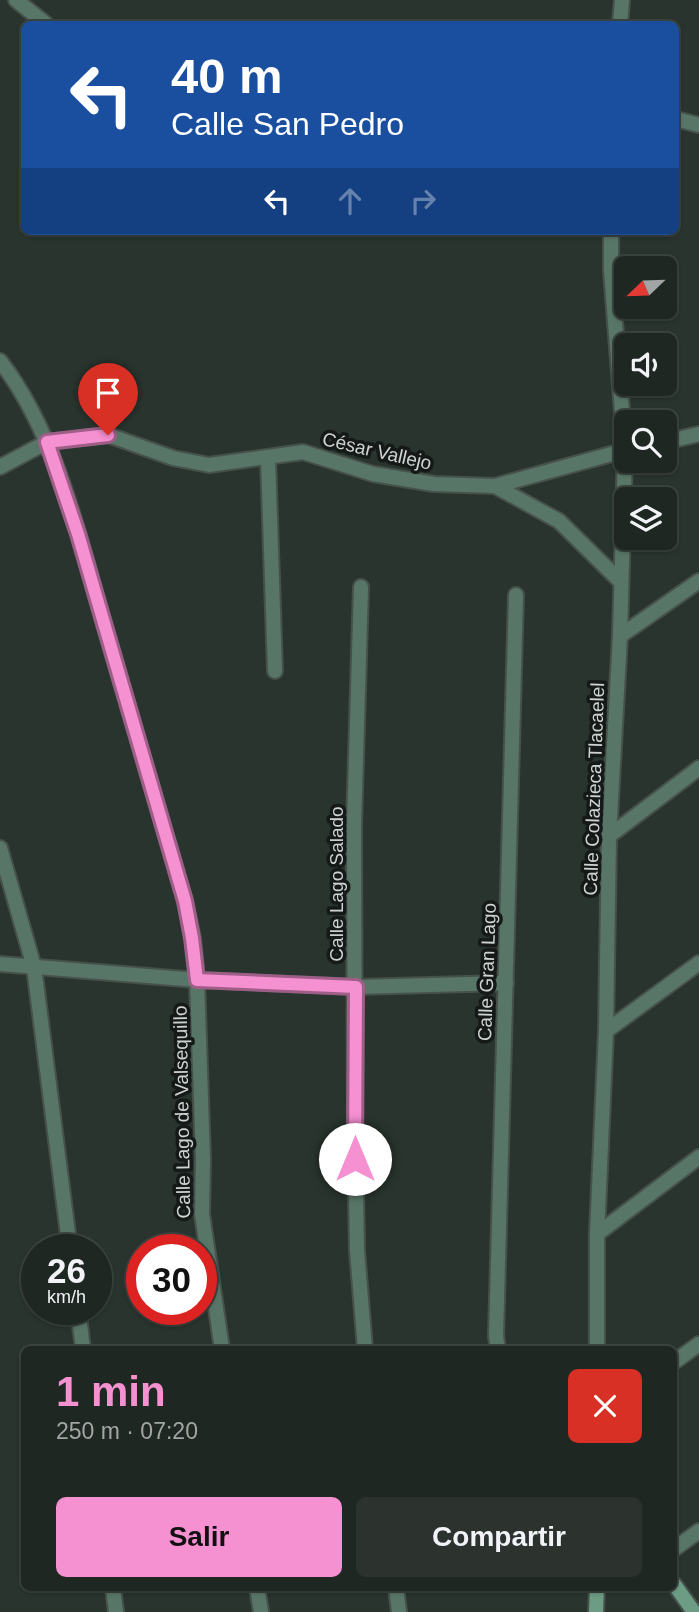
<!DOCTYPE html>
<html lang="es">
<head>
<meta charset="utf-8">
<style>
  :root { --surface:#1f2722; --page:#2c332f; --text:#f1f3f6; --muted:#a1a5a5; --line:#3c4440; --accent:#f590d1 }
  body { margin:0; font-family:Arial,sans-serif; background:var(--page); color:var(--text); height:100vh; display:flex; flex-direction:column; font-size:26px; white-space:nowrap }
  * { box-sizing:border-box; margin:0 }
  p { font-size:23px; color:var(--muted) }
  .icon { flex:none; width:38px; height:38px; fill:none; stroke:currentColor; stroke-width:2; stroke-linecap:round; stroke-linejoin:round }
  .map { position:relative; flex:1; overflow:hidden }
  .side { position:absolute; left:21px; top:1346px; width:656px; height:245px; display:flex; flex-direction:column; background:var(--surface); border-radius:10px; box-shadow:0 2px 5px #0004,0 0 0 2px var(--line) }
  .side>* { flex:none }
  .top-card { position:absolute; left:21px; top:21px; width:658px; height:214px; border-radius:10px; box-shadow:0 2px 5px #0004,0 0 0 2px var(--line); background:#1a4fa0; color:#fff; overflow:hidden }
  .needle { width:46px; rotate:247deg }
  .buttons { position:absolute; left:614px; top:256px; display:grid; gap:14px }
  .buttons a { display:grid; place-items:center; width:63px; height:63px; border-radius:10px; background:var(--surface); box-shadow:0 2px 5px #0004,0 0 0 2px var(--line); font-size:35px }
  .speed { position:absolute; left:21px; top:1234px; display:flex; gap:14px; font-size:35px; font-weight:700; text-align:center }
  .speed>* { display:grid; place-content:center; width:91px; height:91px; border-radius:50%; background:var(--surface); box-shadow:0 2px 5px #0004,0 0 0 2px var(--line); line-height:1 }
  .speed small { font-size:18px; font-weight:400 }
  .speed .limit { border:10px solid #d22; background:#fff; color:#111 }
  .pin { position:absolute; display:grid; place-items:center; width:60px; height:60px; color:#fff; margin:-72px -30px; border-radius:50% 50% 50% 0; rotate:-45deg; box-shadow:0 0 7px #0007 }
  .pin .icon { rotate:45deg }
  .me { position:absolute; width:77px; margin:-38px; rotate:0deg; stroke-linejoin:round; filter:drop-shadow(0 0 5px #0008) }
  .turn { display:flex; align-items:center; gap:24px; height:147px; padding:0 35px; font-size:32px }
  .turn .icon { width:91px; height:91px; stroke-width:2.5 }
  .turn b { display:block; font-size:49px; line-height:60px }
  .lanes { display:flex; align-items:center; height:66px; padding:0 35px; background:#0003; justify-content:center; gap:35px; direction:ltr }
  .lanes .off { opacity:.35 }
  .round { display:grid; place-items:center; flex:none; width:74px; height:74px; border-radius:10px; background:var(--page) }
  .head { display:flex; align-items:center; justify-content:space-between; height:119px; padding:0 35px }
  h1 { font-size:42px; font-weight:800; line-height:52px; color:var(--accent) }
  .action { display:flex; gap:14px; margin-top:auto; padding:14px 35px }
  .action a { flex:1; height:80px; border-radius:10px; background:var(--accent); color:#111; font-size:28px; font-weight:800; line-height:80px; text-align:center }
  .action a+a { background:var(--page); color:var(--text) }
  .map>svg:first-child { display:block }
</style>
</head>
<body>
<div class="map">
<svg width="699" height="1612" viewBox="0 0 699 1612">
  <rect width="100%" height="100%" fill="#29342e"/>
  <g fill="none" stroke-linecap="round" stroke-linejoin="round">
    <defs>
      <g id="street">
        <path d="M16,0l30,24"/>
        <path d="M620,24l2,-24"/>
        <path d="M676,119l23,6"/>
        <path d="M0,361c55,70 79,175 103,260 27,93 55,187 82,280l8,37 4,42 6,179 -1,55 20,135"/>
        <path d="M665,442l34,-8"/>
        <path d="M268,458l7,213"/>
        <path d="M0,467l47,-25 61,-7 65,23 36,7 94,-13 70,22 61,10 61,2 131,-36"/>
        <path d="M495,486l64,35 62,61"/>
        <path d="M361,587l-7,239 1,310 2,114 8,99"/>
        <path d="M620,636l79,-55"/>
        <path d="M609,836l90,-68"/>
        <path d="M0,848l34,119 36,283"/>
        <path d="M0,964l197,16 159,7 150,-4"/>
        <path d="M606,1031l93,-68"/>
        <path d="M597,1234l102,-77"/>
        <path d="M78,1309l5,40"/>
        <path d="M498,1349l-2,-13 20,-741"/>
        <path d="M597,1349v-115l9,-203 3,-195 11,-200 5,-185 -14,-181v-39"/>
        <path d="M674,1362l25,-18"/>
        <path d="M674,1549l25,-18"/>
        <path d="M113,1587l3,25"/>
        <path d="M257,1587l4,25"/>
        <path d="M396,1587l3,25"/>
      </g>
      <g id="secondary">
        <path d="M674,1584l20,28"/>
        <path d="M596,1612l1,-25"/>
      </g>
    </defs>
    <use href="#street" stroke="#47514b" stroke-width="18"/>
    <use href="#secondary" stroke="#47514b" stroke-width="18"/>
    <use href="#street" stroke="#587667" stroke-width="14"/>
    <use href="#secondary" stroke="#6c9d84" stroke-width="14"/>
  </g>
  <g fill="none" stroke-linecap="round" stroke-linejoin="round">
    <defs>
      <path id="route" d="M108,435l-61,7 31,92 107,367 7,37 5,42 159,7 -1,172"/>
    </defs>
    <use href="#route" stroke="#9f5e88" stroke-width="18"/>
    <use href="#route" stroke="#f590d1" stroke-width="12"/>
  </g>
  <g text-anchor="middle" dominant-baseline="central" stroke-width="7" stroke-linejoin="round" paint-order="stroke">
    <g font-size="19" fill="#ced5d1" stroke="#151a18">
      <text transform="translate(377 451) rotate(13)">César Vallejo</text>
      <text transform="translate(594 789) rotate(-88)">Calle Colazieca Tlacaelel</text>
      <text transform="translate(336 884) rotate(-90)">Calle Lago Salado</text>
      <text transform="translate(487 972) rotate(-88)">Calle Gran Lago</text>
      <text transform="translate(182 1112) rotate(-91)">Calle Lago de Valsequillo</text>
    </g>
  </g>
</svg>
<div class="buttons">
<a><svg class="needle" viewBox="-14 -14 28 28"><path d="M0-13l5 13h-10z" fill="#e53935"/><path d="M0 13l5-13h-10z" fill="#a1a5a5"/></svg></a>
<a><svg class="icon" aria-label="sound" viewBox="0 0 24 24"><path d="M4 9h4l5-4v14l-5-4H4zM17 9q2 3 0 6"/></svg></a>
<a><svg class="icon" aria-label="search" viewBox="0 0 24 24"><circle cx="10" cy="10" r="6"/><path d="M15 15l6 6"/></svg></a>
<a><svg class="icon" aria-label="layers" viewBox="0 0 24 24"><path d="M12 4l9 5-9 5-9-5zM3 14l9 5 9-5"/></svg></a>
</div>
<div class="speed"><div>26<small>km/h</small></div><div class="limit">30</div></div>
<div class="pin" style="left:108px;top:435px;background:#d93025"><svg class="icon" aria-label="arrive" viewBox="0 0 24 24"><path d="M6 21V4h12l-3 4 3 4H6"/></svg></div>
<svg class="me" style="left:355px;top:1159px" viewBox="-20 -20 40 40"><circle r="19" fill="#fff"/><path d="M0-13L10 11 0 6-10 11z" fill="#f590d1"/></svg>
<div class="top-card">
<div class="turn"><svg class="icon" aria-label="left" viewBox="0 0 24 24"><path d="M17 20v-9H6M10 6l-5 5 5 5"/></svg><div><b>40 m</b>Calle San Pedro</div></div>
<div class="lanes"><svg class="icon" aria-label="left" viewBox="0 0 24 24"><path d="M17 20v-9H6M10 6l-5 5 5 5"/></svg><svg class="icon off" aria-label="ahead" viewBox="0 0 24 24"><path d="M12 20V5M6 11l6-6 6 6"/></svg><svg class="icon off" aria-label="right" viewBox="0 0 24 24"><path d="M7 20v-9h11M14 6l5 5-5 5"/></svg></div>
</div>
<section class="side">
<div class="head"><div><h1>1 min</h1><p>250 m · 07:20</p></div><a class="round" style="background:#d93025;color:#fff"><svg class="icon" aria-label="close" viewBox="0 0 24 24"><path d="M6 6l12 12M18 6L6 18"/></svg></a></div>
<div class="action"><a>Salir</a><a>Compartir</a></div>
</section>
</div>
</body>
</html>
